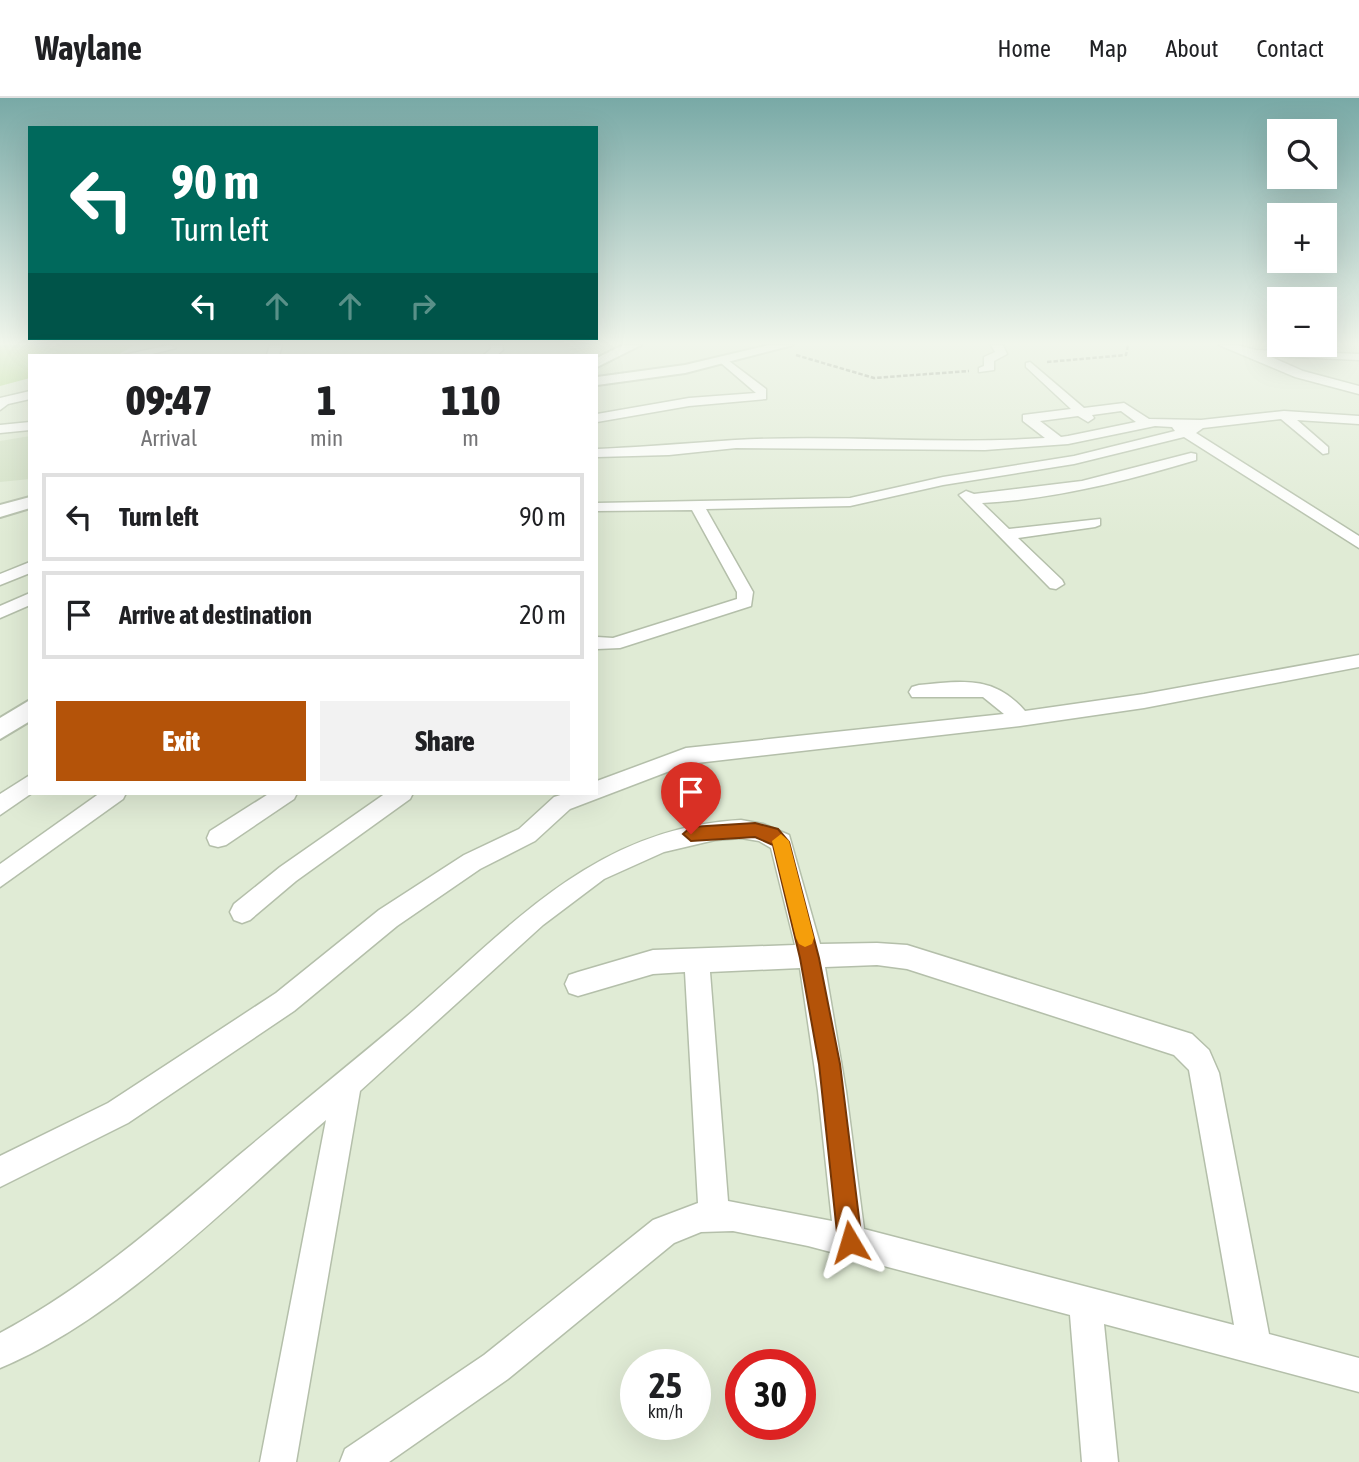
<!DOCTYPE html>
<html lang="en">
<head>
<meta charset="utf-8">
<style>
  :root { --surface:#fff; --page:#f2f2f2; --text:#202124; --muted:#757577; --line:#e0e0e0; --accent:#b45309 }
  body { margin:0; font-family:"Asap Condensed",sans-serif; background:var(--page); color:var(--text); height:100vh; display:flex; flex-direction:column; font-size:26px; white-space:nowrap }
  * { box-sizing:border-box; margin:0 }
  p { font-size:23px; color:var(--muted) }
  .icon { flex:none; width:38px; height:38px; fill:none; stroke:currentColor; stroke-width:2; stroke-linecap:round; stroke-linejoin:round }
  .map { position:relative; flex:1; overflow:hidden }
  .drawer { position:absolute; left:28px; top:256px; width:570px; height:441px; display:flex; flex-direction:column; background:var(--surface); border-radius:0px; box-shadow:0 7px 28px #0002 }
  .drawer>* { flex:none }
  .hud { position:absolute; left:28px; top:28px; width:570px; height:214px; border-radius:0px; box-shadow:0 7px 28px #0002; background:#00695c; color:#fff; overflow:hidden }
  .buttons { position:absolute; left:1267px; top:21px; display:grid; gap:14px }
  .buttons a { display:grid; place-items:center; width:70px; height:70px; border-radius:0px; background:var(--surface); box-shadow:0 7px 28px #0002; font-size:35px }
  .speed { position:absolute; left:620px; top:1251px; display:flex; gap:14px; font-size:35px; font-weight:700; text-align:center }
  .speed>* { display:grid; place-content:center; width:91px; height:91px; border-radius:50%; background:var(--surface); box-shadow:0 7px 28px #0002; line-height:1 }
  .speed small { font-size:18px; font-weight:400 }
  .speed .limit { border:10px solid #d22; background:#fff; color:#111 }
  .pin { position:absolute; display:grid; place-items:center; width:60px; height:60px; color:#fff; margin:-72px -30px; border-radius:50% 50% 50% 0; rotate:-45deg; box-shadow:0 0 7px #0007 }
  .pin .icon { rotate:45deg }
  .me { position:absolute; width:77px; margin:-38px; rotate:353deg; stroke-linejoin:round; filter:drop-shadow(0 0 5px #0008) }
  .turn { display:flex; align-items:center; gap:24px; height:147px; padding:0 28px; font-size:32px }
  .turn .icon { width:91px; height:91px; stroke-width:2.5 }
  .turn b { display:block; font-size:49px; line-height:60px }
  .lanes { display:flex; align-items:center; height:66px; padding:0 28px; background:#0003; justify-content:center; gap:35px; direction:ltr }
  .lanes .off { opacity:.35 }
  .eta { display:flex; justify-content:space-evenly; align-items:center; height:119px; text-align:center }
  .eta b { font-size:42px; font-weight:800; line-height:49px }
  .action { display:flex; gap:14px; margin-top:auto; padding:14px 28px }
  .action a { flex:1; height:80px; border-radius:0px; background:var(--accent); color:#fff; font-size:28px; font-weight:800; line-height:80px; text-align:center }
  .action a+a { background:var(--page); color:var(--text) }
  ul { padding:0; list-style:none }
  li { display:flex; align-items:center; gap:21px; height:88px; margin:0 14px 10px; padding:0 14px; border:4px solid var(--line); border-radius:0px }
  li div { flex:1 }
  li b { display:block; font-size:26px }
  li em { font-style:normal }
  header { display:flex; align-items:center; gap:42px; box-sizing:border-box; height:98px; padding:0 35px; background:var(--surface); border-bottom:2px solid var(--line) }
  header strong { font-size:33px }
  nav { display:flex; gap:38px; margin-inline-start:auto; font-size:24px }
  .map>svg:first-child { display:block }
</style>
</head>
<body>
<header>
<strong>Waylane</strong>
<nav><a>Home</a><a>Map</a><a>About</a><a>Contact</a></nav>
</header>
<div class="map">
<svg width="1359" height="1364" viewBox="0 0 1359 1364">
  <rect width="100%" height="100%" fill="#e0ebd5"/>
  <path fill="#d1e0c3" d="M30,338v43l-30,3v-41z"/>
  <path fill="#aed881" d="M0,247h134l-16,10h-88v23l-30,8z"/>
  <g fill="none" stroke-linecap="round" stroke-linejoin="round">
    <defs>
      <g id="minor">
        <path d="M169,247l7,3 -28,7h-24z"/>
        <path d="M270,247h12l-3,10h-12z"/>
        <path d="M490,247h12l1,5 -6,5h-13l7,-6z"/>
        <path d="M991,247h12l4,9 -13,7v9l-15,2v-4l5,-2v-9l11,-5z"/>
        <path d="M1219,247h18l19,5 103,4v6l-90,-4 34,15 56,15v8l-64,-17z"/>
        <path d="M725,260l41,31v10l-77,7 -92,16v-8l92,-16 67,-5 -35,-30v-4z"/>
        <path d="M1030,264l54,46 40,-5 25,16 52,1 83,-9 75,5v8l-62,-4 31,27v6l-5,1 -42,-35 -78,9 -7,5 163,103v12l-175,-111 -110,27 -131,21 -93,21 -144,3 47,83 -2,14 -131,42 -23,1v-12l16,1 124,-39v-7l-45,-82 -95,1v-8l253,-5 93,-21 131,-21 101,-25 -3,-4 -17,-1 -87,18 -83,6 -249,-2 -67,7 -72,2v-8c46,-2 92,-6 138,-9 104,-6 207,5 310,-2l-22,-17v-6l48,-6 -45,-42v-4zM1121,313l15,11 -68,14 -7,1 -21,-16 38,-5 10,6 6,-4 -2,-3z"/>
        <path d="M30,293v8l-22,5 -8,6v-12z"/>
        <path d="M30,324v8l-30,3v-8z"/>
        <path d="M1191,355l5,1v6c-70,21 -141,39 -214,43l27,26 91,-10v6l-5,2 -77,11 44,42 2,4 -8,5 -6,-1 -91,-93 7,-4 8,3 108,-13z"/>
        <path d="M30,464v11l-30,12v-11z"/>
        <path d="M30,495v12l-30,13v-12z"/>
        <path d="M1359,557v12l-215,41 -124,18 -332,38 -118,45 -35,32 -55,28 -83,57 -103,85 -166,112 -128,64v-31l108,-53 168,-110 103,-83 85,-55 55,-26 35,-32 13,-4h30v-12l89,-33 318,-34 -21,-17h-71l-3,-5 3,-5 7,-2c43,-4 75,-10 106,26l119,-17z"/>
        <path d="M30,677v18h2l-32,22v-21z"/>
        <path d="M100,695h26l-3,6 -123,88v-23z"/>
        <path d="M270,695h27l-3,6 -68,46 -8,2 -8,-2 -3,-7 3,-7z"/>
        <path d="M386,695h27l-3,6 -114,82 -46,39 -8,3 -8,-3 -4,-8 4,-8 46,-37z"/>
        <path d="M741,722l22,4 26,11 31,109 57,-1 30,2 285,89 17,16 10,23 50,261 90,24v34l-255,-68 14,138h-36l-12,-147 -262,-69 -75,-15 -32,1 -27,11 -166,136 -119,83h-49l5,-13 139,-94 169,-135 45,-17 -13,-231 -32,2 -75,22 -9,-3 -4,-9 4,-9 9,-3 75,-22 142,-5 -24,-97 -12,-7 -18,-3 -26,2 -51,12 -60,27 -61,46 -183,166 -64,371h-36l66,-342c-97,83 -208,199 -326,248v-35c88,-47 163,-113 238,-177 56,-47 112,-92 168,-139 104,-89 187,-189 335,-197zM877,867l30,4 267,86 15,15 45,255 -370,-96 -18,-138 -21,-124zM800,870l18,123 14,130 -104,-20 -18,-229z"/>
      </g>
      <g id="tertiary">
        <path d="M623,247h18l-44,22v-9z"/>
        <path d="M769,247h24l-108,28 -88,12v-8l88,-12z"/>
        <path d="M30,399v11l-30,9v-12z"/>
        <path d="M30,602v21l-30,18v-21z"/>
      </g>
    </defs>
    <use href="#minor" stroke="#b4bfaa" stroke-width="3"/>
    <use href="#tertiary" stroke="#b4bfaa" stroke-width="4"/>
    <g stroke="#7e8576" stroke-width="2.5" stroke-dasharray="4.5 2" stroke-linecap="butt">
      <path d="M796,257l78,23 95,-7"/>
      <path d="M1047,264l79,-7 2,-10"/>
    </g>
    <use href="#minor" fill="#fff" fill-rule="evenodd"/>
    <use href="#tertiary" fill="#fff" fill-rule="evenodd"/>
  </g>
  <linearGradient id="sky" x2="0" y2="1"><stop stop-color="#78a9a6"/><stop offset="0.56" stop-color="#f1f6ec"/><stop offset="1" stop-color="#f1f6ec" stop-opacity="0"/></linearGradient>
  <rect width="1359" height="438" fill="url(#sky)"/>
  <path fill="#b45309" stroke="#753606" stroke-width="2" d="M755,725l23,6 11,13 30,116 21,106 22,178 -4,8 -8,4 -8,-4 -4,-8 -19,-178 -19,-106 -27,-113 -18,-8 -64,4 -8,-7 8,-7z"/>
  <path fill="#f59e0b" d="M781,736l8,7 25,97 -2,6 -7,3 -6,-3 -3,-6 -24,-97z"/>
</svg>
<div class="buttons">
<a><svg class="icon" aria-label="search" viewBox="0 0 24 24"><circle cx="10" cy="10" r="6"/><path d="M15 15l6 6"/></svg></a>
<a>+</a>
<a>−</a>
</div>
<div class="speed"><div>25<small>km/h</small></div><div class="limit">30</div></div>
<div class="pin" style="left:691px;top:736px;background:#d93025"><svg class="icon" aria-label="arrive" viewBox="0 0 24 24"><path d="M6 21V4h12l-3 4 3 4H6"/></svg></div>
<svg class="me" style="left:850px;top:1144px" viewBox="-20 -20 40 40"><path d="M0-17L14 15 0 8-14 15z" fill="#b45309" stroke="#fff" stroke-width="4"/></svg>
<div class="hud">
<div class="turn"><svg class="icon" aria-label="left" viewBox="0 0 24 24"><path d="M17 20v-9H6M10 6l-5 5 5 5"/></svg><div><b>90 m</b>Turn left</div></div>
<div class="lanes"><svg class="icon" aria-label="left" viewBox="0 0 24 24"><path d="M17 20v-9H6M10 6l-5 5 5 5"/></svg><svg class="icon off" aria-label="ahead" viewBox="0 0 24 24"><path d="M12 20V5M6 11l6-6 6 6"/></svg><svg class="icon off" aria-label="ahead" viewBox="0 0 24 24"><path d="M12 20V5M6 11l6-6 6 6"/></svg><svg class="icon off" aria-label="right" viewBox="0 0 24 24"><path d="M7 20v-9h11M14 6l5 5-5 5"/></svg></div>
</div>
<section class="drawer">
<div class="eta">
<div><b>09:47</b><p>Arrival</p></div>
<div><b>1</b><p>min</p></div>
<div><b>110</b><p>m</p></div>
</div>
<ul>
<li><svg class="icon" aria-label="left" viewBox="0 0 24 24"><path d="M17 20v-9H6M10 6l-5 5 5 5"/></svg><div><b>Turn left</b></div><em>90 m</em></li>
<li><svg class="icon" aria-label="arrive" viewBox="0 0 24 24"><path d="M6 21V4h12l-3 4 3 4H6"/></svg><div><b>Arrive at destination</b></div><em>20 m</em></li>
</ul>
<div class="action"><a>Exit</a><a>Share</a></div>
</section>
</div>
</body>
</html>
